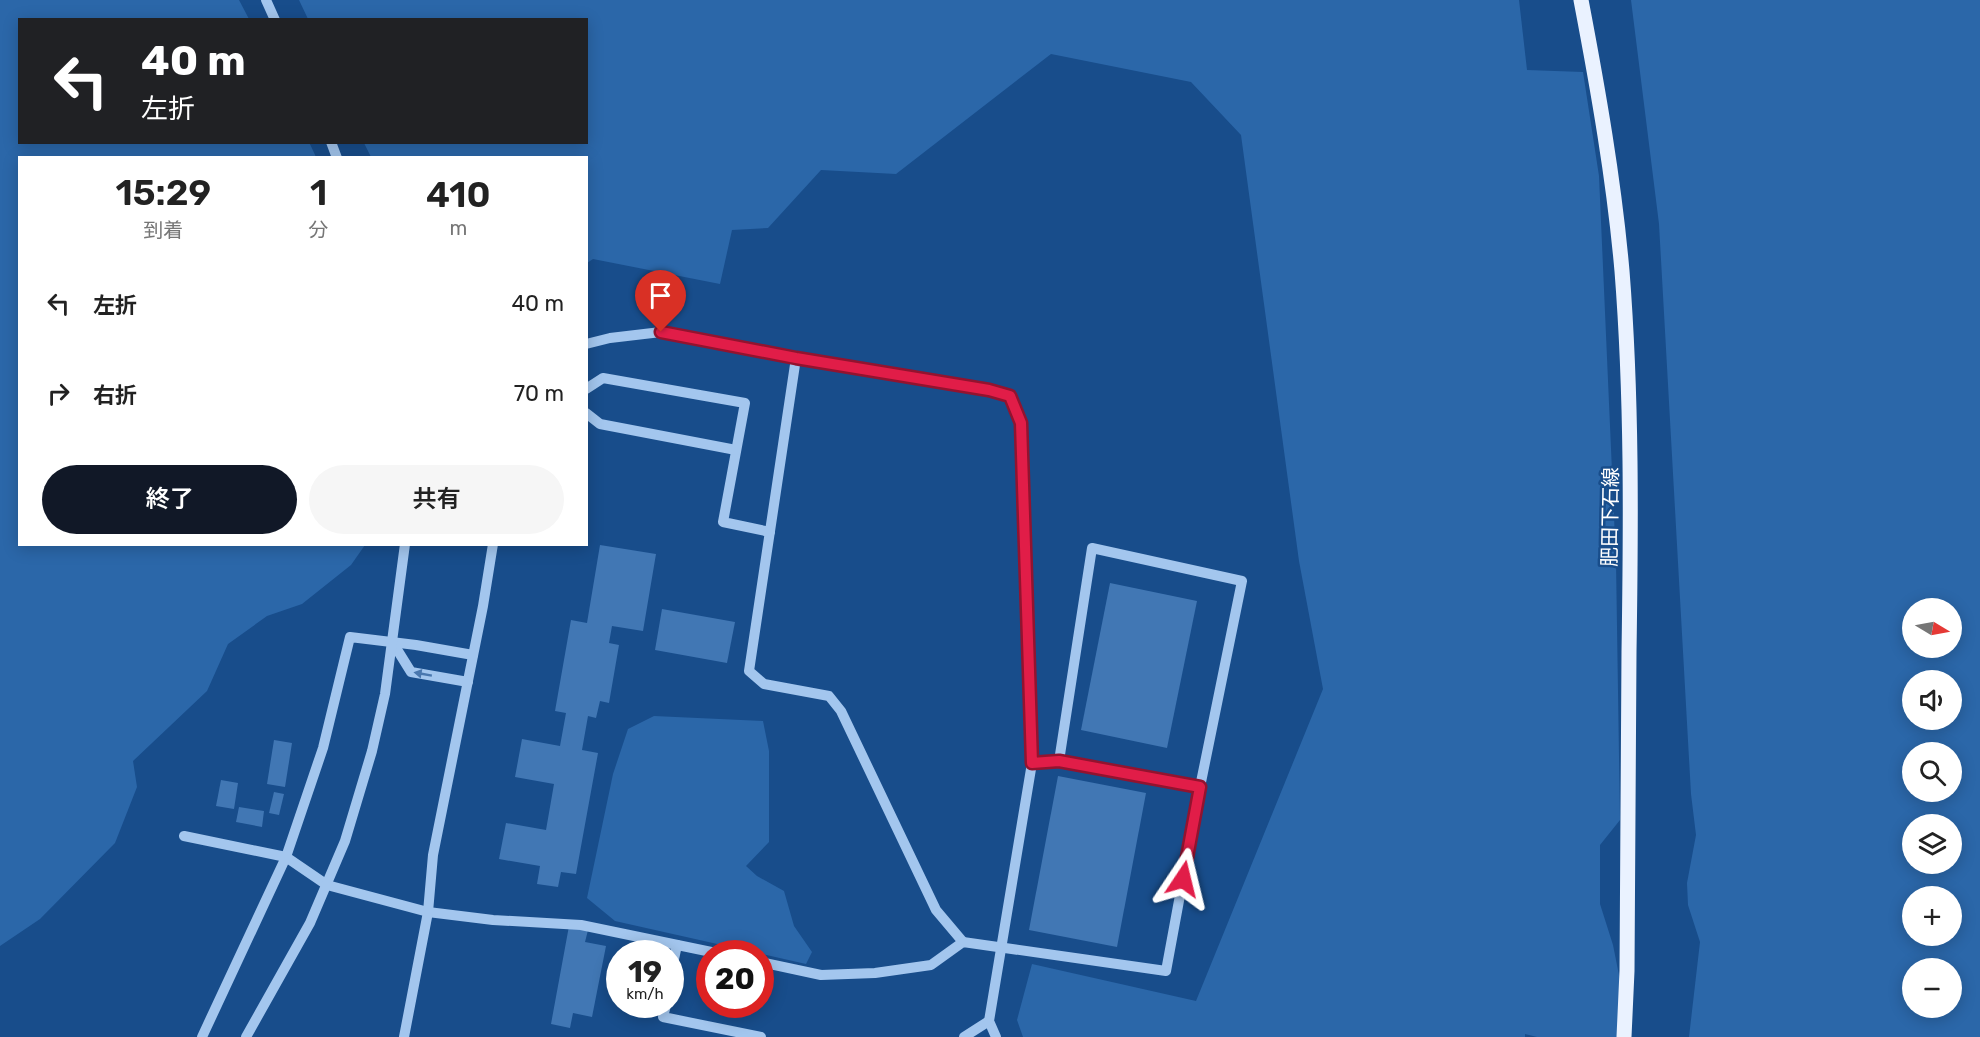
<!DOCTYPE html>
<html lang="ja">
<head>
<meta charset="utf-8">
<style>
  :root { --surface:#fff; --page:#f6f6f6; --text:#222; --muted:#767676; --accent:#111827 }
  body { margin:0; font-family:Rubik,"Noto Sans JP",sans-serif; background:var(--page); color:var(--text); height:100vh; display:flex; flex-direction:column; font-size:22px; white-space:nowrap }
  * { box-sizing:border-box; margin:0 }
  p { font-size:20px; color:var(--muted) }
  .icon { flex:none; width:33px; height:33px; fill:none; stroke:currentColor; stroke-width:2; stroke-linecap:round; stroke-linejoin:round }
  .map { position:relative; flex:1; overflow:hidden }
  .drawer { position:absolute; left:18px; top:156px; width:570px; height:390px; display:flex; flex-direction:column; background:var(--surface); border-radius:0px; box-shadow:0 3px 15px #0003 }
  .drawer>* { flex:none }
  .banner { position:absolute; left:18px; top:18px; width:570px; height:126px; border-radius:0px; box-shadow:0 3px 15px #0003; background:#202124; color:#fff; overflow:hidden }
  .needle { width:39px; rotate:100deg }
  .tools { position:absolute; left:1902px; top:598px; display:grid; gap:12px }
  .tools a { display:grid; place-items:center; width:60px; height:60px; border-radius:50%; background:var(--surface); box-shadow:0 3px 15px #0003; font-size:30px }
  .speed { position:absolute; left:606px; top:940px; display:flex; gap:12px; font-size:30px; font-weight:700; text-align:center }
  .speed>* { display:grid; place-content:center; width:78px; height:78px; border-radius:50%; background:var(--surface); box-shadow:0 3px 15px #0003; line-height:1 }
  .speed small { font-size:15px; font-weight:400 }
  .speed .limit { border:9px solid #d22; background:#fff; color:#111 }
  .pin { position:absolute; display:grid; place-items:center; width:51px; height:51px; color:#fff; margin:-62px -26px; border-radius:50% 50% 50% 0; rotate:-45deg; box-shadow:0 0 6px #0007 }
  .pin .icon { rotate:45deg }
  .me { position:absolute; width:66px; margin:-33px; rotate:10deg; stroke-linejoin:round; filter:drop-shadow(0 0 4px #0008) }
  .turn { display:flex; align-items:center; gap:21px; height:126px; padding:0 24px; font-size:27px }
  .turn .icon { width:78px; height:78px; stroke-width:2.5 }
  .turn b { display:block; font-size:42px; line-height:51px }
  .eta { display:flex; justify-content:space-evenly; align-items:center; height:102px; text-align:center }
  .eta b { font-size:36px; font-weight:600; line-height:42px }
  .button { display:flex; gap:12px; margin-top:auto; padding:12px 24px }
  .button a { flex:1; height:69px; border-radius:36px; background:var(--accent); color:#fff; font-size:24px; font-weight:600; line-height:69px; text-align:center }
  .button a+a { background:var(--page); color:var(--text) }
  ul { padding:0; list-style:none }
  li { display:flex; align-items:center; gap:18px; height:90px; padding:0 24px }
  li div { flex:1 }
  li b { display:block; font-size:22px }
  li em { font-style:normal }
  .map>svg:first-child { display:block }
</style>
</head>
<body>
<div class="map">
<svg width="1980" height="1037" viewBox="0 0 1980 1037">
  <rect width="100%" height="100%" fill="#184d8b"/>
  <g fill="#2b67a9" fill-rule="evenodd">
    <path d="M0,0h239l10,19 -229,1v122h289l7,15 -296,1v386l345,1 -14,20 -49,39 -35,12 -39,28 -21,47 -74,70 4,26 -22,56 -75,76 -40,27z"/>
    <path d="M299,0h1220l8,70 56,2 16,104 17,386 4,258 -20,25v59l13,41 8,40 -3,52h-81l-12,-3v3h-502l-6,-17 15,-56 164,37 127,-312 -24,-128 -58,-426 -50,-53 -140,-28 -155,120 -75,-4 -53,58 -36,2 -12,54 -127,-25 -6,4 -1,-105 -215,-1 -7,-14 222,-1v-122l-278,-1z"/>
    <path d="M1631,0h349v1037h-291l11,-95 -12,-37 -1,-22 9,-48 -5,-41 -32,-570zM1912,609h40v39h-40zM1912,681h40v39h-40zM1912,753h40v39h-40zM1912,825h40v39h-40zM1912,897h40v39h-40zM1912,969h40v39h-40z"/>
    <path d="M654,716l109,5 6,30v91l-23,24 11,10 27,15 10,35 18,26 -6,12 -191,-43 -28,-23 26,-124 15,-45z"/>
  </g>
  <g fill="#4177b4">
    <path d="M600,545l56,9 -13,77 -31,-5 -3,17 10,2 -10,58 -9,-2 -4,17 -8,-2 -6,34 16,3 -22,121 -15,-2 -3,15 -21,-3 3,-18 -41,-7 7,-36 40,7 8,-46 -39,-7 7,-38 38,7 6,-33 -11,-2 16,-91 16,3z"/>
    <path d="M1110,583l87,18 -30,147 -86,-18z"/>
    <path d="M662,609l73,13 -8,41 -72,-13z"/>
    <path d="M274,740l18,3 -7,44 -18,-3z"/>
    <path d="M1058,776l88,17 -29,154 -88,-17z"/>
    <path d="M221,780l17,3 -4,26 -18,-3z"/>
    <path d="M274,792l10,2 -5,21 -10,-2z"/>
    <path d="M239,807l25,4 -2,16 -26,-5z"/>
    <path d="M569,926l19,4 -3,12 21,4 -14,71 -19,-4 -3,15 -19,-4z"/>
  </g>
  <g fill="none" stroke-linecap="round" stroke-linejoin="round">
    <g stroke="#a3c6ee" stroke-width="10">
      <path d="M266,0l9,20"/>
      <path d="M331,142l6,16"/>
      <path d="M586,344l24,-6 51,-6 135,26 193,32 21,6 11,27 11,340 -43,258 7,16"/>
      <path d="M796,358l-47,313 15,13 65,12 12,15 95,199 27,32"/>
      <path d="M586,389l17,-11 142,25 -22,119 47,10"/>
      <path d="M586,413l14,11 136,26"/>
      <path d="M393,643l18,29 57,10"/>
      <path d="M1032,763l27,-2 141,26"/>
      <path d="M184,836l102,21 41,28 101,27 65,8 88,5 140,29"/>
      <path d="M760,962l61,13 54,-2 56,-8 32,-23 203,29 34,-184 42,-206 -150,-33 -33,213"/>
      <path d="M670,978l7,-33"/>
      <path d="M666,1005l-3,12 98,20"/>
      <path d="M202,1037l84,-180 37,-109 27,-111 66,8 57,10"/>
      <path d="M246,1037l64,-114 35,-82 27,-90 13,-57 20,-150"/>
      <path d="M404,1037l24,-125 5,-57 50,-249 10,-62"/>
      <path d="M964,1037l25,-16"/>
    </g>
    <path stroke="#eaf2ff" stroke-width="15" d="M1581,0c17,89 33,180 41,271 10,127 9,254 7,381 -1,106 -1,213 -2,319l-3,66"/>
  </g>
  <defs><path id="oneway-solid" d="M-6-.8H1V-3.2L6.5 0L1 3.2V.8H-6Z" transform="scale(1.5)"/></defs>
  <use fill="#4977ae" href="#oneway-solid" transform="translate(423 674) rotate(-170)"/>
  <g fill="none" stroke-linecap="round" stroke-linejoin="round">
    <defs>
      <path id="route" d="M661,332l135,26 193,32 21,6 11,27 11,340 27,-2 141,26 -17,92"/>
    </defs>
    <use href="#route" stroke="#92132f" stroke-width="15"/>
    <use href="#route" stroke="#e11d48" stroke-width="10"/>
  </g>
  <g text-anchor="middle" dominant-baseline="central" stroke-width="5" stroke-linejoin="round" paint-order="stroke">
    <g font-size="20" fill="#fff" stroke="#184d8b">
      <text transform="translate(1610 517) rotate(-89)">肥田下石線</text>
    </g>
  </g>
</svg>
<div class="tools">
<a><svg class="needle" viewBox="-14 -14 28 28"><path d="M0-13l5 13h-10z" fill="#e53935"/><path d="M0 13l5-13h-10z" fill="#767676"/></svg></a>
<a><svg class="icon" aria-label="sound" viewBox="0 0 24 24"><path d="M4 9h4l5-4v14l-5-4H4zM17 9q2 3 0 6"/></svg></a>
<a><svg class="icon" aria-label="search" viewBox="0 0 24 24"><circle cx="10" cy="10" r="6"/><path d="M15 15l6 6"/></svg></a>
<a><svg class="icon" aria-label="layers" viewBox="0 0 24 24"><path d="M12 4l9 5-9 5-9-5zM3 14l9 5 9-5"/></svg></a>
<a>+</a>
<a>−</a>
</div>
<div class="speed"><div>19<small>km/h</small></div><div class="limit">20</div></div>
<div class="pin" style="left:661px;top:332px;background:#d93025"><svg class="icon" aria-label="arrive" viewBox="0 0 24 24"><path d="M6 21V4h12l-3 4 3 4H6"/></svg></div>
<svg class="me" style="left:1183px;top:879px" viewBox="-20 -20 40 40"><path d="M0-17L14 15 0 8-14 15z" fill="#e11d48" stroke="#fff" stroke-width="4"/></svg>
<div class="banner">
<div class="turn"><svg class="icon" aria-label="left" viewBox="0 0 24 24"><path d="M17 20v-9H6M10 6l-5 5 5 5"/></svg><div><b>40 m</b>左折</div></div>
</div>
<section class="drawer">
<div class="eta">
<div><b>15:29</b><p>到着</p></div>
<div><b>1</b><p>分</p></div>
<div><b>410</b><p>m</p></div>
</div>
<ul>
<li><svg class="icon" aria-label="left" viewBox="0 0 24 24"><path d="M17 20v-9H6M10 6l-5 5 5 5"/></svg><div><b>左折</b></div><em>40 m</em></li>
<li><svg class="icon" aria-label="right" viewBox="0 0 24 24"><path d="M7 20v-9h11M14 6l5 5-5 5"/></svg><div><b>右折</b></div><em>70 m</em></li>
</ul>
<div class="button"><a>終了</a><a>共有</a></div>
</section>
</div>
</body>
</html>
